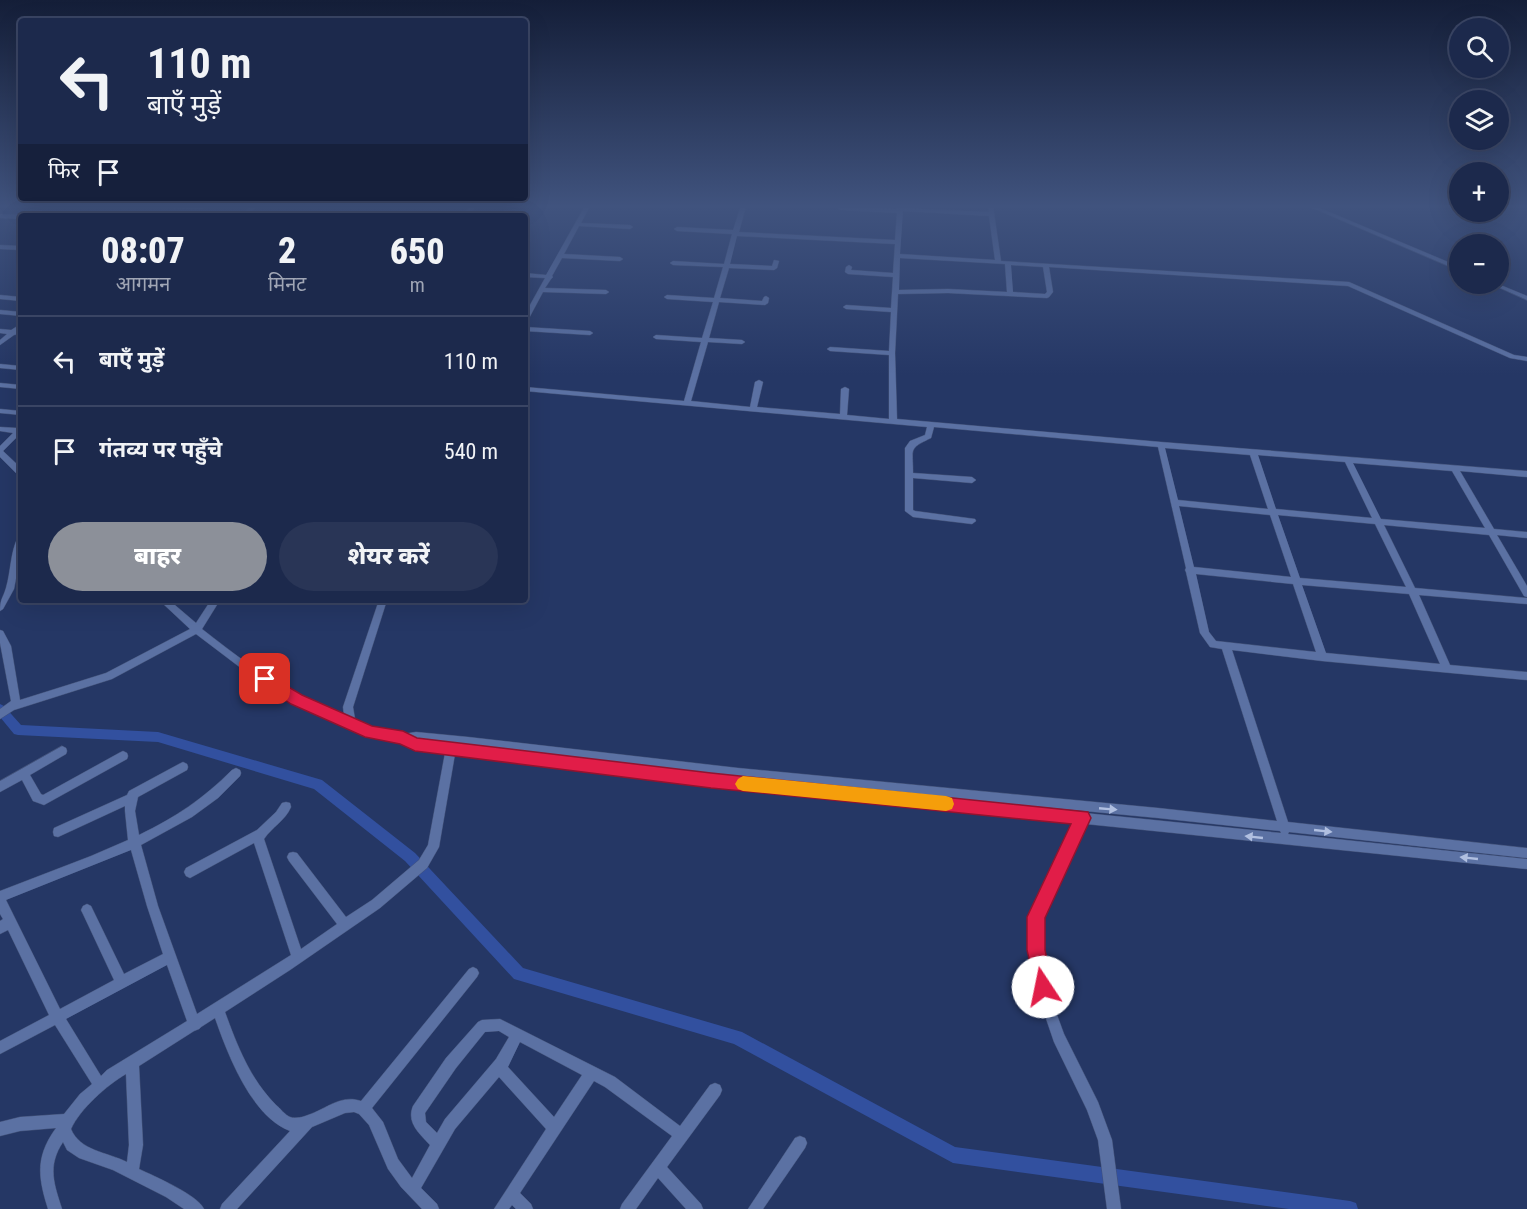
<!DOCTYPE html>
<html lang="hi">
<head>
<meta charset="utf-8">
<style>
  :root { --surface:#1c294c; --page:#293556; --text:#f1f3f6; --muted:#a0a6b5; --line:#3a4564; --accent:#8c9099 }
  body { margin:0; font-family:"Roboto Condensed","Noto Sans Devanagari",sans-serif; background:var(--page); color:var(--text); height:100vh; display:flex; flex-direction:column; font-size:22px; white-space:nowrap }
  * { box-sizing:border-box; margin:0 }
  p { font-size:20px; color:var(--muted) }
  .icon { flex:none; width:33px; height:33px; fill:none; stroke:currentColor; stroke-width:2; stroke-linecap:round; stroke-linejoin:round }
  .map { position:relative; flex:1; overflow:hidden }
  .details { position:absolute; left:18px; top:213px; width:510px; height:390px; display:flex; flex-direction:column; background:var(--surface); border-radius:6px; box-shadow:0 6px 24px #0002,0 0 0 2px var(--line) }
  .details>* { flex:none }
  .guide { position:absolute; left:18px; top:18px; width:510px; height:183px; border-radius:6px; box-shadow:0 6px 24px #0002,0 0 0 2px var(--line); background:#1c294c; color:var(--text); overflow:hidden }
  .tools { position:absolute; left:1449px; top:18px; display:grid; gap:12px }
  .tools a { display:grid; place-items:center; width:60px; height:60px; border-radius:50%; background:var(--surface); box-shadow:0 6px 24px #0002,0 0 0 2px var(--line); font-size:30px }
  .pin { position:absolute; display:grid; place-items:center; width:51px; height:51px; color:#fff; margin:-26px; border-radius:12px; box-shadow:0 3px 9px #0006 }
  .me { position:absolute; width:66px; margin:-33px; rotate:349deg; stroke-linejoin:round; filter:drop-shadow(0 0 4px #0008) }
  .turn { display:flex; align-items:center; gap:21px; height:126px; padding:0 30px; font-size:27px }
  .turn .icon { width:78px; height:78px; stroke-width:2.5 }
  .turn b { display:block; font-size:42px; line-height:51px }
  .then { display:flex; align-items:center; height:57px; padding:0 30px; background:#0003; gap:12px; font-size:22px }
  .eta { display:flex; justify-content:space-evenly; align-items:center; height:102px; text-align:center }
  .eta b { font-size:36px; font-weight:800; line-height:42px }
  .cta { display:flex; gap:12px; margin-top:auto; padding:12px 30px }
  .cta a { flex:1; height:69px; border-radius:36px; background:var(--accent); color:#fff; font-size:24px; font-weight:800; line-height:69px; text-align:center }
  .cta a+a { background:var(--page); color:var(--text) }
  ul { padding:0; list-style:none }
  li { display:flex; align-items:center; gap:18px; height:90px; padding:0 30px; border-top:2px solid var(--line) }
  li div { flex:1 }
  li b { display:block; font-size:22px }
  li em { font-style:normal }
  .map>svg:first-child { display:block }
</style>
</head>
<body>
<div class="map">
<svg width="1527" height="1209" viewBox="0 0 1527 1209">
  <rect width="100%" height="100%" fill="#253765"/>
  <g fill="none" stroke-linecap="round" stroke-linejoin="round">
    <path fill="#32509f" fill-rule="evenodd" d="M0,704l4,2 17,19 137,7 164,48 93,73 108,115 219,64 213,115 395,54 6,2 2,6h-69l-336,-46 -219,-119 -220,-65 -109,-118 -91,-72 -156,-47 -140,-7 -4,-1 -14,-17z"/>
    <defs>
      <g id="minor">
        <path d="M169,206h34l2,1 -3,2 -30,-1z"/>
        <path d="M251,206h6l-9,10h-6z"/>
        <path d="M470,206h5l-6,10h-6z"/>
        <path d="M585,206h5l-9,17 49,2 3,2 -3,2 -51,-3 -15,28 56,3 3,2 -3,2 -58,-3 -10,18 1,1 -2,2 -6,9 61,2 3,2 -3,2 -63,-2 -15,28 -3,2v-8l20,-36 -20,-1v-4l21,2z"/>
        <path d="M741,206h5l-7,26 156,8 2,-27 -56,-3 -3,-2 3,-2 55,3 2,-3h4l1,2 86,4 -1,-6h5l8,55 348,21 165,73 13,2v4l-17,-3 -162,-72 -299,-19 4,25 -4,5 -2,1 -99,-5 -50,1 -3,59 2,66 264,23 366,29v6l-67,-6 34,58 33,3v6l-30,-3 30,51v11l-3,-1 -35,-61 -105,-10 31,63 112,10v6l-108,-9 31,70 77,7v8l-205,-19 -90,-11 56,172 239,26v10l-238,-26 -1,2 239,25v10l-441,-45 -44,93v33l11,54 11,30 34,68 14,38 9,69h-14l-9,-69 -11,-30 -33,-68 -13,-38 -11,-54v-33l45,-94 -364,-38 -256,-31 -16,93 -12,21 -47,40 -90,62 -65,42c12,33 25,67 51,93 4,3 9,10 14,12 6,2 13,0 18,-2 18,-6 33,-21 53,-14l108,-132 4,-2 4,2 2,4 -2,4 -105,131 11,14 15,37 14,19 18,-33c-10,-11 -24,-22 -17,-39l33,-48 32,-36 4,-2 18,-1 115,58 65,49 30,-41 5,-2 5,2 2,5 -2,5 -53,72 34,37 2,5h-17l-28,-31 -22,31h-16l2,-5 50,-68 -67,-49 -11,-6 -74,112 11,11 2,5h-17l-4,-4 -3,4h-15l52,-80 -47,-52 -44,52 -34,59 16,16 2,5h-17l-21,-22 -13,-18 -19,-44 -10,-11 -5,-2 -9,1 -33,14 -75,82h-17l2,-5 68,-73c-39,-15 -62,-76 -75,-113l-14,9 -2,2 -5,2 -55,35 4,79 -4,24c15,7 59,26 65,40h-20l-18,-12 -53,-27 -34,-12 -12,-8 -4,-8c-16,24 -9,42 -1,67h-14c-10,-32 -13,-52 8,-81l-36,3 -20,5v-14l20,-5 44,-3 16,-20 12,-10 -37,-59 -55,29v-13l49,-26 -41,-85 -8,4v-13l3,-2 -3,-5v-23l91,-35 37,-16 -3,-29v-5l-67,31 -4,-1 -1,-4 1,-4 73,-33 2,-4 50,-27 4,-2 4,2 1,3 -1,3 -49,27 -3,14 4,24c37,-18 64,-36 93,-65l4,-2 4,2 1,3 -1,3 -22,22 -26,19 -51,28 17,61 39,108 94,-59 -37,-112 -64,35 -4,-2 -2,-4 2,-4 71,-38 19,-18 6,-9 4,-1 4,1 1,4c-6,14 -19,20 -27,32l37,110 36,-25 -48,-63 -2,-4 2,-4 4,-1 4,1 49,64 26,-17 47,-40 9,-15 17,-92 -30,-3 -14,-8 -31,-6 -72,-31 -40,-24 -62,-47 -84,45 -98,31 -14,9v-10l11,-8 -11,-58v-13l3,1 8,15 9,54 86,-27 84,-44 -31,-29h10l27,23 15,-23h9l-18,29c31,24 64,50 99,68 14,8 29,13 43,18l-1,-8 36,-107h8l-34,107 2,12 17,9 31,6 13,-2 52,5 270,31 420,40 119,13 -55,-172 -12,-2 -10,-14 -14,-61 -1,-2 1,-2 -28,-121 -224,-20 -3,11c-23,11 -18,10 -18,35l59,4 4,3 -4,3 -59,-5v32l2,1 60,8 1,2 -4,3 -59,-7 -8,-6v-63l5,-7 15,-6 2,-8 -402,-36v-4l159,14 17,-59 -45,-3 -3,-2 3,-2 46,3 11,-36 -46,-3 -3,-2 3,-2 47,3 9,-31 -50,-2 -3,-2 3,-2 51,3 8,-30 -55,-3 -3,-2 3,-2 56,3zM903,211l86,5 6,44 -95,-6zM737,236l158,8 -2,29 -42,-3 1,-3 -3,-2 -3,2 -1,5 3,2 45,3 -2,31 -45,-3 -3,2 3,2 45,3 -2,39 -59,-4 -3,2 3,2 59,4v64l-42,-4 2,-26 -4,-2 -4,2 -1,25 -83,-7 6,-25 -4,-2 -4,2 -5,25 -59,-6 17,-59 34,2 3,-2 -3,-2 -33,-2 10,-36 46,3 3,-2 1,-5 -3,-2 -2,1 -2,4 -42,-3 9,-30 45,2 3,-2 2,-7 -5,-1 -2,6 -42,-2zM900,258l105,6 2,28 -59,-3 -49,1zM1011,265l32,2 4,25 -2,2 -32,-2zM1165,448l85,7 18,54 -90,-9zM1258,455l87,7 27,56 -96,-9zM1353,463l99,8 33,57 -104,-9zM1179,506l91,9 21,62 -97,-10zM1278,515l97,9 31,63 -106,-9zM1196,574l97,10 23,68 -100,-11 -7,-9zM1302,585l107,9 31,70 -114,-11zM417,741l321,37 420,40 122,13 1,2 -570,-58zM131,850l16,56 16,48 -39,20 -33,-68 -4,-2 -4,2 -2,4 2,4 31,66 -54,29 -54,-109zM167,965l20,56 -80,49 -6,6 -35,-57zM499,1031l10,6 -13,22 -51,60 -8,14 -11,-11 -1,-9 31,-45 29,-36zM520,1042l62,33 -28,42 -46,-50zM126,1074l3,71 -2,17c-20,-10 -47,-11 -56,-33 9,-20 36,-44 55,-55z"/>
        <path d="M1308,206h7l145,61v4z"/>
        <path d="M0,214l21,1 2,1h-2v3l-21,-1z"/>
        <path d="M0,245l21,1v4l-21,-1z"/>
        <path d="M1491,284h7l29,12v4z"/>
        <path d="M0,295l21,2v4l-21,-2z"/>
        <path d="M0,310l21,2v4l-21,-2z"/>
        <path d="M21,324v5l-3,3v2l-4,1 -14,10v-5l7,-6 -7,-1v-4l11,1z"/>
        <path d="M525,327l65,4 3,2 -3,2 -65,-4z"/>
        <path d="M0,364l21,2v4l-21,-2z"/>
        <path d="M0,383l21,2v4l-21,-2z"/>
        <path d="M0,409l21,2v4l-21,-2z"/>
        <path d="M0,427l17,1 4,-1v6l-18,18 18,17v8l-3,-1 -18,-18v-11l13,-13 -13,-2z"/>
        <path d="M21,536v16l-7,37 -11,20 -3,2c0,-12 3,-13 6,-23 5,-17 4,-35 12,-51z"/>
        <path d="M62,746l4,2 1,3 -1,3 -36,21 11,19 2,1 76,-42 4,-2 4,2 1,3 -1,3 -83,46 -11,-4 -11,-21 -22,12v-11z"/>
        <path d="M800,1136l5,2 2,5 -2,5 -42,61h-15l47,-71z"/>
      </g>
    </defs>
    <use href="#minor" stroke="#435278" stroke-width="1"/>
    <use href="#minor" fill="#5b71a3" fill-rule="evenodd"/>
  </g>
  <defs><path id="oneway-solid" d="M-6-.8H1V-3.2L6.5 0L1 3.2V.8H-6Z" transform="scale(1.5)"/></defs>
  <g fill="#b0bfe0">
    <use href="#oneway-solid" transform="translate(1108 809) rotate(5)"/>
    <use href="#oneway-solid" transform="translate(1323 831) rotate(6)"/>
    <use href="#oneway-solid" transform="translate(1254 837) rotate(-174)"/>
    <use href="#oneway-solid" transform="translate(1469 858) rotate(-174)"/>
  </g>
  <linearGradient id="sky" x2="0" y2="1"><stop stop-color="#141e38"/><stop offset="0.55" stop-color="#40537e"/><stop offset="1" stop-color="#40537e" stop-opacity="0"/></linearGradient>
  <rect width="1527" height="375" fill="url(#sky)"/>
  <path fill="#e11d48" stroke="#92132f" stroke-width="1.5" d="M265,673l37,22 70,31 31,5 14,7 294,35 377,39 3,6 -46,100v32l8,37 -3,7 -7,2 -6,-2 -10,-44v-33l44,-93 -360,-36 -296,-37 -15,-7 -35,-7 -74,-33 -31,-21 -2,-4 2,-5z"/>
  <path fill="#f59e0b" d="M743,776l203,20 6,2 2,6 -2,5 -6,2 -203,-20 -5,-2 -3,-5 3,-5z"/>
</svg>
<div class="tools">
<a><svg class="icon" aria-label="search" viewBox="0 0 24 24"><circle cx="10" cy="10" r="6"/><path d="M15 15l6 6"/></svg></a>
<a><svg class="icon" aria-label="layers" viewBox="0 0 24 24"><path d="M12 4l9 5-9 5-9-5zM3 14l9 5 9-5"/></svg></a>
<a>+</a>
<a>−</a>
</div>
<div class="pin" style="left:265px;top:679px;background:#d93025"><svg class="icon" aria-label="arrive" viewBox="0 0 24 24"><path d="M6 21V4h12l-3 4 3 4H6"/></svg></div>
<svg class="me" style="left:1043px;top:987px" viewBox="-20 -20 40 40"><circle r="19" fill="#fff"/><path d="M0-13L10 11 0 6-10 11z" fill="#e11d48"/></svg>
<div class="guide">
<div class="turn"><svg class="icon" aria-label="left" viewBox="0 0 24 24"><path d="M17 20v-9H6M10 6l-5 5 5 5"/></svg><div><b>110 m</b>बाएँ मुड़ें</div></div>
<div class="then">फिर<svg class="icon" aria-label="arrive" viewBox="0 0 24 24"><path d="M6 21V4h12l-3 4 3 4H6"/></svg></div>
</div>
<section class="details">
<div class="eta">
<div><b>08:07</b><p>आगमन</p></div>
<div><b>2</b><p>मिनट</p></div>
<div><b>650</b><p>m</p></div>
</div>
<ul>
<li><svg class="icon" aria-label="left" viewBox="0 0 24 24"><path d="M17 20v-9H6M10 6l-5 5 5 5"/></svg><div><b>बाएँ मुड़ें</b></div><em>110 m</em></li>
<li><svg class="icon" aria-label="arrive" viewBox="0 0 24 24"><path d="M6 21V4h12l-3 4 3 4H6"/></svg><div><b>गंतव्य पर पहुँचे</b></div><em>540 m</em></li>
</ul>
<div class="cta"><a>बाहर</a><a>शेयर करें</a></div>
</section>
</div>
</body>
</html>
